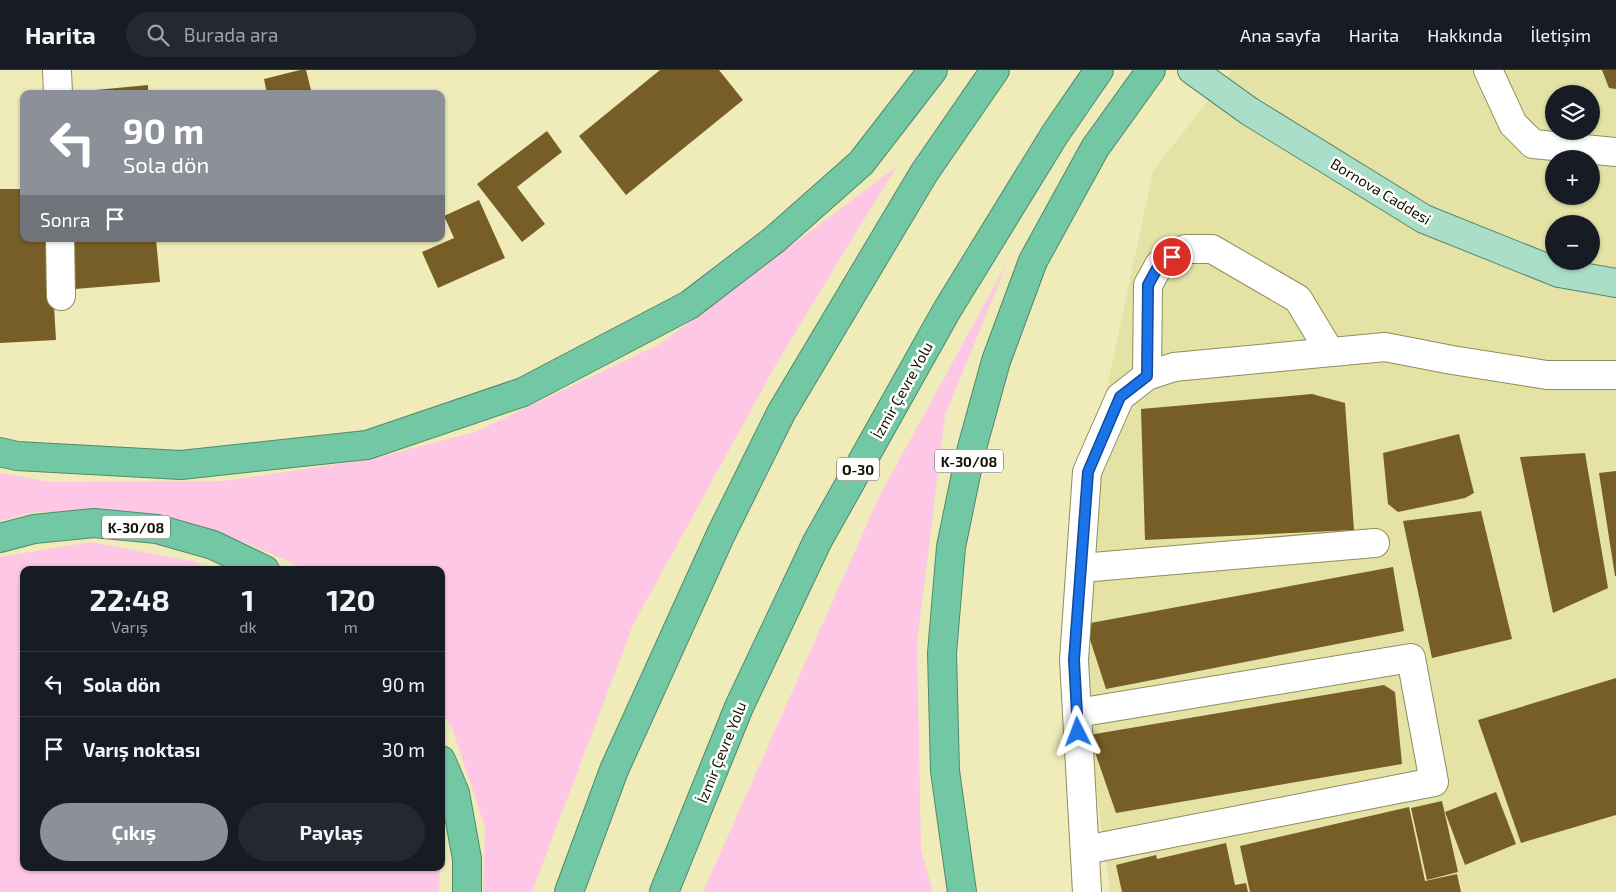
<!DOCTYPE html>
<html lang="tr">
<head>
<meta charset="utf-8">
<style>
  :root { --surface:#171b24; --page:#242831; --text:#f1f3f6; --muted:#9ea1a6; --line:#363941; --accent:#8c9099 }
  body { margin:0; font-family:"Exo 2",sans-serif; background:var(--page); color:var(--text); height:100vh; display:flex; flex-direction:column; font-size:19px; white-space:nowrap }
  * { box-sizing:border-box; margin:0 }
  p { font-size:16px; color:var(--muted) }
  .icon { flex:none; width:28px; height:28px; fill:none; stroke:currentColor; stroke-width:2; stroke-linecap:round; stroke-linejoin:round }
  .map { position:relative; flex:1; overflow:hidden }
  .sheet { position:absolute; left:20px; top:496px; width:425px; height:305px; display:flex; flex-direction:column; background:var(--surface); border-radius:10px; box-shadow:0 1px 4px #0004 }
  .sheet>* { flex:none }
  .guide { position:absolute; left:20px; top:20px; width:425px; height:152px; border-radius:10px; box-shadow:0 1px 4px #0004; background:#8c9099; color:#fff; overflow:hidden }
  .controls { position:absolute; left:1545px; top:15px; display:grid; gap:10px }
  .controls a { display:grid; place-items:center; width:55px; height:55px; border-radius:50%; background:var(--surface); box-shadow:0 1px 4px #0004; font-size:25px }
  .pin { position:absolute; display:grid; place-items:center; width:42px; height:42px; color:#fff; margin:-21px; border:2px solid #fff; border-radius:50%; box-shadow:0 1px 5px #0007 }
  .me { position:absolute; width:55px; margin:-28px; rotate:357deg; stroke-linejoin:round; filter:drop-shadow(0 0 4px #0008) }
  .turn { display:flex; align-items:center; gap:18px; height:105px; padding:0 20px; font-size:22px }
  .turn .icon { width:65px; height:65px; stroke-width:2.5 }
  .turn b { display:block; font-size:35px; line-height:42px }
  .then { display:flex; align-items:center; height:48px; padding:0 20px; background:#0003; gap:10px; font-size:19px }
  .eta { display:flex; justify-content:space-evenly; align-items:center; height:85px; text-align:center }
  .eta b { font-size:30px; font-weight:700; line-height:35px }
  .primary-button { display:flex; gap:10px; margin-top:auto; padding:10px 20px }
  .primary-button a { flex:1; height:58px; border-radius:30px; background:var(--accent); color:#fff; font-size:20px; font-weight:700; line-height:58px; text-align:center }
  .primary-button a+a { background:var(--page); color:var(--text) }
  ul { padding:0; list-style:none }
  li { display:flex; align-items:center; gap:15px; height:65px; padding:0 20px; border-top:1px solid var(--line) }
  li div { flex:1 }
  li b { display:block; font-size:19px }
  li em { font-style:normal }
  header { display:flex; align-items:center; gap:30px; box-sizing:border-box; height:70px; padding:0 25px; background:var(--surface); border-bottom:1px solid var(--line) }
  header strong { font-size:24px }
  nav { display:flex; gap:28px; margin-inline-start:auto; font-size:18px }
  .search { width:350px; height:45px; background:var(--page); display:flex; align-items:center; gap:12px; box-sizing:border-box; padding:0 18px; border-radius:28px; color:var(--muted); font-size:19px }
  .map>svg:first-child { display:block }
</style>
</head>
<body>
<header>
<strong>Harita</strong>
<div class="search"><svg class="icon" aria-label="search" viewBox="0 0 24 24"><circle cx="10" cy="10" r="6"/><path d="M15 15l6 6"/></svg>Burada ara</div>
<nav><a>Ana sayfa</a><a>Harita</a><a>Hakkında</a><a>İletişim</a></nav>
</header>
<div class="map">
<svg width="1616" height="822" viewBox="0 0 1616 822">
  <rect width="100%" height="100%" fill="#efecb9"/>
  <path fill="#e5e2a6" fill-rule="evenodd" d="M1232,0h384v822h-506l-27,-205 8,-224 62,-292zM1554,24h37v37h-37zM1554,89h37v37h-37zM1554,154h37v37h-37z"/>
  <g fill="#fec7e5">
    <path d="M896,97l-117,192 -146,266 -101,267h-49l2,-65 -33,-99 -11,-17v-141h-133l-62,-27 -108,-31h-104l-34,9v-48l51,9 173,-1 143,-21 108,-28 185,-88z"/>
    <path d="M1008,191l-63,155 -28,226 4,208 12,42h-230l176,-395z"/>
    <path d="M91,472l105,20 15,8h-187v298h416l-1,24h-439v-335z"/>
  </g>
  <g fill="#765e26">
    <path d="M300,0h6l6,24h-45l-3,-15z"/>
    <path d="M660,0h59l24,30 -117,95 -47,-59z"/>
    <path d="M1602,0h14v19l-7,-1z"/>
    <path d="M148,15v9h-73v-2z"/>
    <path d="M547,61l15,21 -45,35 28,37 -23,18 -45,-58z"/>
    <path d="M0,119h24v50h26l6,101 -56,3z"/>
    <path d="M479,130l26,58 -67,30 -16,-36 32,-14 -10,-22z"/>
    <path d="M70,169h86l4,43 -85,7z"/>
    <path d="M1312,324l33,9 9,127 -209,10 -4,-131z"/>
    <path d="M1459,364l15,59 -9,5 -67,14 -10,-8 -5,-51z"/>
    <path d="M1585,383l23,135 -55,25 -33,-156z"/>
    <path d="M1616,401v105h-1l-16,-103z"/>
    <path d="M1481,441l31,128 -80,19 -29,-137z"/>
    <path d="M1393,497l11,64 -298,58 -21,-65z"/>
    <path d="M1616,608v137l-95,28 -43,-123z"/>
    <path d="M1384,615l11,7 7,72 -286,49 -27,-78z"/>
    <path d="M1496,722l20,52 -51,21 -20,-53z"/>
    <path d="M1442,731l16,71 -31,8 -16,-72z"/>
    <path d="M1409,737l16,74 32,-7 4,18h-211l-10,-46z"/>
    <path d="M1226,773l9,42 11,-2 2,9h-126l-6,-27 40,-10 1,4z"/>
  </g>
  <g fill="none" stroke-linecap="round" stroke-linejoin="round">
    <defs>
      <g id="minor">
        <path d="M57,0l1,24"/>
        <path d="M1488,0l25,54 20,20 83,8"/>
        <path d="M60,169l1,57"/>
        <path d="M1147,306l1,-91 11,-20 26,-16h27l86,50 32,53"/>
        <path d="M1081,498l294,-25"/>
        <path d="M1077,643l334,-55 23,124 -349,68"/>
        <path d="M1087,822l-13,-232 13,-188 33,-75 27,-21 27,-9 211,-20 67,13 95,15h69"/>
      </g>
      <path id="major" d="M1192,0l57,41 175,108 135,54 57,10"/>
      <g id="highway">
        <path d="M0,382l17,4 164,9 186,-20 156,-53 166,-87 85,-65 87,-77 72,-93"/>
        <path d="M0,468l34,-9 60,-6 63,6 56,16 52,25"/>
        <path d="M441,690l14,33 12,66v33"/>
        <path d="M569,822l45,-122 107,-236 60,-121 143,-240 71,-103"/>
        <path d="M664,822l75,-185 78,-165 130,-232 108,-176 44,-64"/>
        <path d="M962,822l-17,-121 -3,-118 9,-106 19,-92 26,-94 37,-100 62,-113 56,-78"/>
      </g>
    </defs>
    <use href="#minor" stroke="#908d5d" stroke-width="30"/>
    <use href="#major" stroke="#51896b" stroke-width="30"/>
    <use href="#highway" stroke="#51896b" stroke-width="30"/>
    <use href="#minor" stroke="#fff" stroke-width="28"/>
    <use href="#major" stroke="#aadec8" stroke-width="28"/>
    <use href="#highway" stroke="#72c8a4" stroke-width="28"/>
  </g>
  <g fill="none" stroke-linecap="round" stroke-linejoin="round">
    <defs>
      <path id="route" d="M1078,662l-4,-72 14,-188 32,-75 27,-21 1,-91 11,-20 13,-8"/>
    </defs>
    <use href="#route" stroke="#114b97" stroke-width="12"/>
    <use href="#route" stroke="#1a73e8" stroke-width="9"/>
  </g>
  <g text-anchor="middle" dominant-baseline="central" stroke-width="5" stroke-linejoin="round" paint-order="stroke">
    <g fill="#fff" stroke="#5a5a4e" stroke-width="1">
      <rect x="935" y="379.5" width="68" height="23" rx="4"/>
      <rect x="837" y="387.5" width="42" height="23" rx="4"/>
      <rect x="102" y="445.5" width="68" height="23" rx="4"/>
    </g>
    <g font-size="14" font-weight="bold" fill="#141302">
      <text x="969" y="391">K-30/08</text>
      <text x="858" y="399">O-30</text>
      <text x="136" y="457">K-30/08</text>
    </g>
    <g font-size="15" fill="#141302" stroke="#fff">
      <text transform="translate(1381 121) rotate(31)">Bornova Caddesi</text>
      <text transform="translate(902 320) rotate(-61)">İzmir Çevre Yolu</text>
      <text transform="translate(721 682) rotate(-68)">İzmir Çevre Yolu</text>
    </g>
  </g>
</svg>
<div class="controls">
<a><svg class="icon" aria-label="layers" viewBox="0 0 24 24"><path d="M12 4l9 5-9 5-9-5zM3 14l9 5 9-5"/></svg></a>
<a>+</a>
<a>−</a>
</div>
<div class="pin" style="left:1172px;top:187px;background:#d93025"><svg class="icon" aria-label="arrive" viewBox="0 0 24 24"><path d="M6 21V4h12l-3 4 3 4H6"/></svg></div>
<svg class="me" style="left:1078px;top:662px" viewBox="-20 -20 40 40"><path d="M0-17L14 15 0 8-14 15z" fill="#1a73e8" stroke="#fff" stroke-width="4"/></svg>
<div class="guide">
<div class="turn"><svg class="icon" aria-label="left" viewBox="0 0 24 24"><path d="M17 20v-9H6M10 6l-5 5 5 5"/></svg><div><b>90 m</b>Sola dön</div></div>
<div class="then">Sonra<svg class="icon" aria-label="arrive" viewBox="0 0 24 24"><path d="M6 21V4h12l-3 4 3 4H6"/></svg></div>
</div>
<section class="sheet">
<div class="eta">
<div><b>22:48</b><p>Varış</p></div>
<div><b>1</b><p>dk</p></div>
<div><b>120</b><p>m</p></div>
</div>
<ul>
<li><svg class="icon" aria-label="left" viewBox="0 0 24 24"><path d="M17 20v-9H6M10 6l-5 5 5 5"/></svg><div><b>Sola dön</b></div><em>90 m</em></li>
<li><svg class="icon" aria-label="arrive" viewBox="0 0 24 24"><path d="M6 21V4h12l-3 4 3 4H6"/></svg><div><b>Varış noktası</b></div><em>30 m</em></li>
</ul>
<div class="primary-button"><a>Çıkış</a><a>Paylaş</a></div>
</section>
</div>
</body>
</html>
